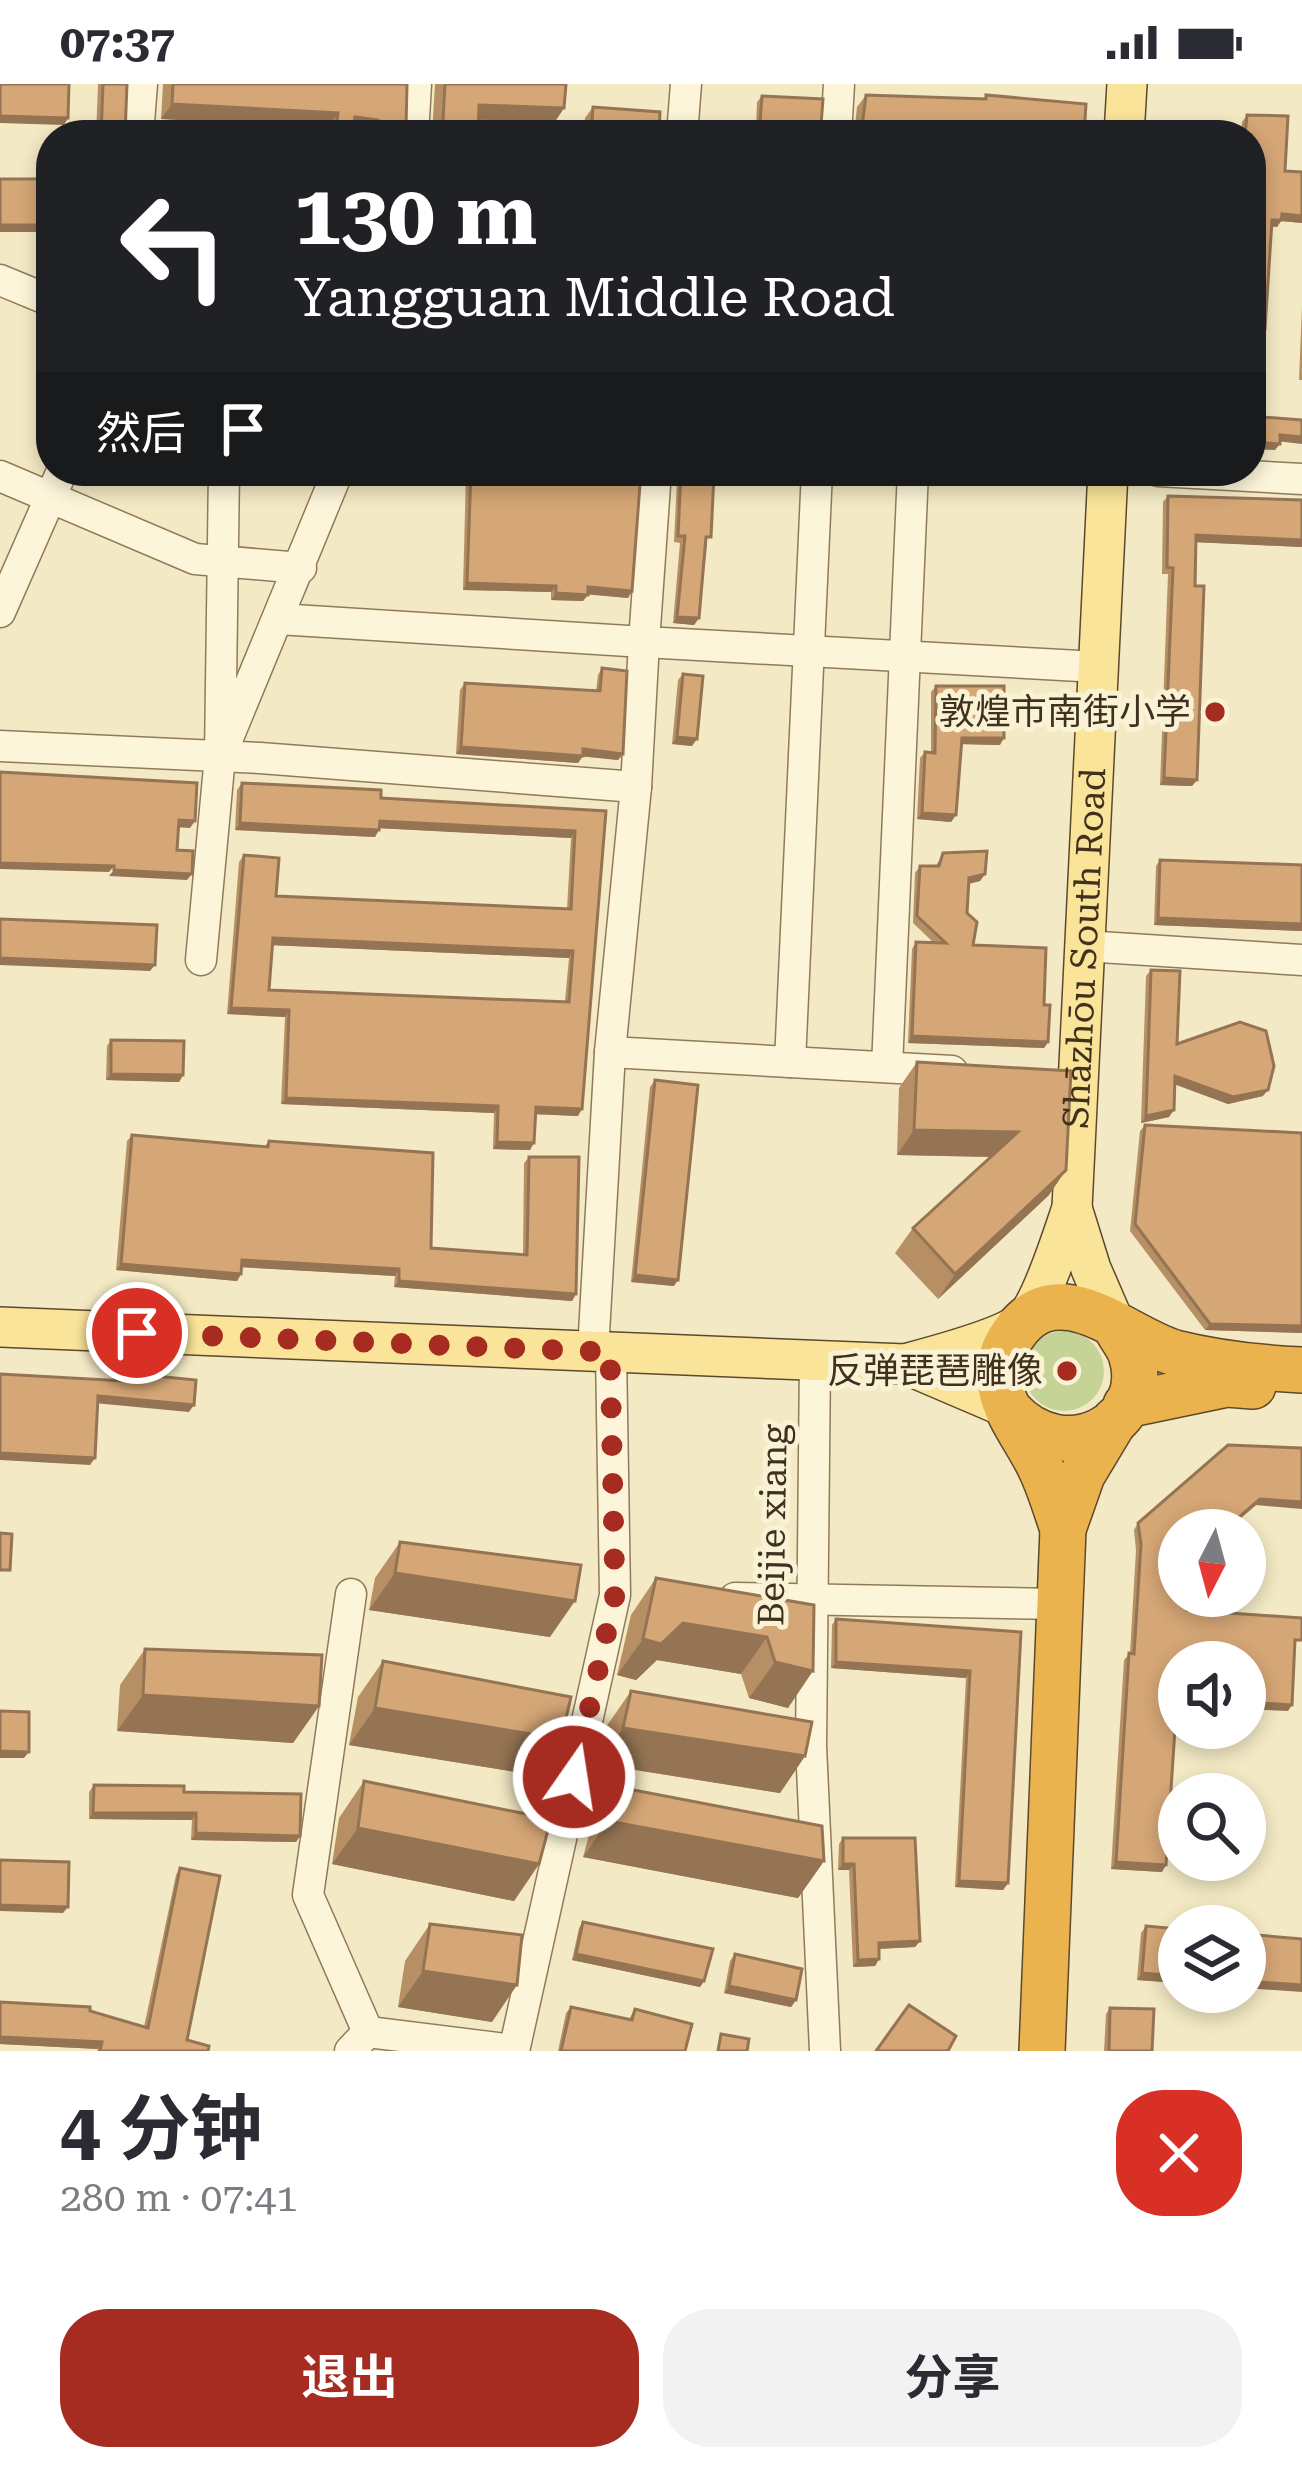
<!DOCTYPE html>
<html lang="zh">
<head>
<meta charset="utf-8">
<style>
  :root { --surface:#fff; --page:#f2f2f3; --text:#2b2b33; --muted:#7c7c81; --accent:#a62c21 }
  body { margin:0; font-family:"Roboto Serif","Noto Sans SC",serif; background:var(--page); color:var(--text); height:100vh; display:flex; flex-direction:column; font-size:45px; white-space:nowrap }
  * { box-sizing:border-box; margin:0 }
  p { font-size:39px; color:var(--muted) }
  .icon { flex:none; width:66px; height:66px; fill:none; stroke:currentColor; stroke-width:2; stroke-linecap:round; stroke-linejoin:round }
  .map { position:relative; height:1967px; overflow:hidden }
  .details { display:flex; flex-direction:column; background:var(--surface); flex:1 }
  .details>* { flex:none }
  .banner { position:absolute; left:36px; top:36px; width:1230px; height:366px; border-radius:48px; box-shadow:0 6px 18px #0003; background:#202124; color:#fff; overflow:hidden }
  .needle { width:78px; rotate:186deg }
  .tools { position:absolute; left:1158px; top:1425px; display:grid; gap:24px }
  .tools a { display:grid; place-items:center; width:108px; height:108px; border-radius:50%; background:var(--surface); box-shadow:0 6px 18px #0003; font-size:60px }
  .pin { position:absolute; display:grid; place-items:center; width:102px; height:102px; color:#fff; margin:-51px; border:6px solid #fff; border-radius:50%; box-shadow:0 3px 12px #0007 }
  .me { position:absolute; width:132px; margin:-66px; rotate:13deg; stroke-linejoin:round; filter:drop-shadow(0 0 9px #0008) }
  .turn { display:flex; align-items:center; gap:42px; height:252px; padding:0 60px; font-size:54px }
  .turn .icon { width:156px; height:156px; stroke-width:2.5 }
  .turn b { display:block; font-size:84px; line-height:102px }
  .then { display:flex; align-items:center; height:114px; padding:0 60px; background:#0003; gap:24px; font-size:45px }
  .round { display:grid; place-items:center; flex:none; width:126px; height:126px; border-radius:48px; background:var(--page) }
  .summary { display:flex; align-items:center; justify-content:space-between; height:204px; padding:0 60px }
  h1 { font-size:72px; font-weight:700; line-height:90px }
  .cta { display:flex; gap:24px; margin-top:auto; padding:24px 60px }
  .cta a { flex:1; height:138px; border-radius:48px; background:var(--accent); color:#fff; font-size:48px; font-weight:700; line-height:138px; text-align:center }
  .cta a+a { background:var(--page); color:var(--text) }
  .status { display:flex; justify-content:space-between; align-items:center; height:84px; padding:0 60px; background:var(--surface); direction:ltr }
  .status svg { height:33px; fill:currentColor }
  .map>svg:first-child { display:block }
</style>
</head>
<body>
<div class="status"><b>07:37</b><svg viewBox="0 0 49 12"><path d="M0 12V9h3v3zM5 12V6h3v6zM10 12V3h3v9zM15 12V0h3v12zM26 1h20v11H26zM47 4h2v5h-2z"/></svg></div>
<div class="map">
<svg width="1302" height="1967" viewBox="0 0 1302 1967">
  <rect width="100%" height="100%" fill="#f3e9c4"/>
  <circle fill="#c6d397" cx="1064" cy="1287" r="40"/>
  <g fill="none" stroke-linecap="round" stroke-linejoin="round">
    <defs>
      <g id="minor">
        <path d="M138,51l4,-51"/>
        <path d="M413,51l3,-51"/>
        <path d="M682,51l4,-51"/>
        <path d="M836,51l3,-51"/>
        <path d="M0,196l51,21"/>
        <path d="M656,387l-12,171 454,25"/>
        <path d="M1158,387l144,8"/>
        <path d="M0,392l195,83 106,9"/>
        <path d="M0,528l62,-141"/>
        <path d="M278,535l366,23 -8,145 -26,265 -17,299"/>
        <path d="M225,661l113,-274"/>
        <path d="M0,662l260,12 376,29"/>
        <path d="M1084,862l218,14"/>
        <path d="M201,876l19,-204 4,-285"/>
        <path d="M610,968l342,19"/>
        <path d="M790,978l27,-591"/>
        <path d="M887,983l26,-596"/>
        <path d="M815,1276l-4,386 14,305"/>
        <path d="M735,1514l325,6"/>
        <path d="M368,1948l146,18"/>
        <path d="M350,1967l18,-19 -60,-137 43,-301"/>
        <path d="M514,1967l101,-456 -4,-243"/>
      </g>
      <g id="major">
        <path d="M1124,51l3,-51"/>
        <path d="M1072,1124l19,61 26,60"/>
        <path id="s1" d="M0,1243l905,37c26,-7 98,-26 117,-42 19,-16 41,-88 50,-114l36,-737"/>
        <path d="M905,1280l103,44"/>
      </g>
      <g id="highway">
        <path d="M1126,1321l101,-21 26,2"/>
        <path d="M1010,1327c55,60 144,13 121,-57 -3,-9 -10,-17 -14,-25"/>
        <path d="M1063,1445c-7,-20 -13,-41 -22,-60 -12,-27 -35,-53 -40,-82 -5,-23 3,-42 17,-59 45,-54 108,11 157,25 44,11 82,15 127,17"/>
        <path d="M1042,1967l21,-522 19,-54 33,-55"/>
      </g>
    </defs>
    <use href="#minor" stroke="#907b58" stroke-width="33"/>
    <use href="#major" stroke="#5e482d" stroke-width="42"/>
    <use href="#highway" stroke="#5e482d" stroke-width="48"/>
    <use href="#minor" stroke="#fcf5d9" stroke-width="30"/>
    <use href="#major" stroke="#f9e499" stroke-width="39"/>
    <use href="#highway" stroke="#eab34d" stroke-width="45"/>
  </g>
  <g fill="#b78f65" fill-rule="evenodd">
    <path d="M98,0h29l-2,51h-29z"/>
    <path d="M163,0h244l-1,44 6,7 -59,-2 -1,2h-25l1,-7 -167,-9z"/>
    <path d="M435,0h131l-2,24 -10,15 -76,-3 -46,15z"/>
    <path d="M866,11l117,4 3,-4 98,40h-230l3,-28z"/>
    <path d="M762,12l55,35 -61,-3 1,-26z"/>
    <path d="M593,23l66,28h-75l1,-17z"/>
    <path d="M1247,31l38,56 17,1v51l-21,-2 -4,6 -5,-1 -7,103 -5,7 -9,-201h-10l1,-13z"/>
    <path d="M1302,222v74h-3z"/>
    <path d="M466,387h175l-9,120 -4,7 -40,-4 -5,7 -32,-1v-8l-88,-2z"/>
    <path d="M681,388l26,72 -8,74 -5,7 -21,-2 7,-80 -6,-1 3,-63z"/>
    <path d="M1168,412l134,4v47l-106,-5 1,238 -5,6 -32,-1 8,-211h-6l1,-72z"/>
    <path d="M602,584l21,86 -5,6 -35,-4 -5,7 -122,-9 4,-64 5,-7 131,8 2,-16z"/>
    <path d="M683,590l9,72 -20,-2 6,-64z"/>
    <path d="M936,602l64,59 -39,-1 -5,71 -5,7 -34,-3 3,-61 5,-6h6v-60z"/>
    <path d="M242,699l139,15 225,13 -28,305 -43,-2 -5,36 -37,-1 1,-36 -213,-9 4,-87 -58,-3 12,-152 5,-7 32,41 291,13 4,-71 -192,-10 -4,9 -140,-7 2,-40zM272,861l297,13 -4,43 -296,-11z"/>
    <path d="M943,769l42,21 -5,7 -12,3 -1,29 6,32 71,60 4,37 -4,6 -136,-5 4,-94 4,-7 18,1 -21,-20 2,-50 5,-7h16z"/>
    <path d="M1160,776l142,5v66l-148,-6 2,-59z"/>
    <path d="M1151,886l26,74 86,52 -35,8 -53,-20 -6,33 -28,6 5,-147z"/>
    <path d="M111,956l72,35 -4,7 -73,-2 1,-34z"/>
    <path d="M917,978l132,133 -111,104 -43,-46 18,-25 77,-71 -93,-2 2,-67z"/>
    <path d="M655,996l19,206 -43,-4 19,-195z"/>
    <path d="M1145,1041l157,208 -97,-3 -75,-99 10,-100z"/>
    <path d="M132,1051l133,11 4,-5 162,107 92,7 1,-92 5,-6 47,137 -4,7 -178,-14 1,-11 -153,-9 -1,7 -4,7 -121,-11 11,-129z"/>
    <path d="M1256,1421l-29,25h-48l8,80 108,36 -7,65 -43,-49 -69,44 -14,166 -51,-3 13,-209 6,-7 6,-103 -2,-20 4,-7z"/>
    <path d="M400,1458l150,95 -181,-27 6,-32z"/>
    <path d="M656,1494l158,27 -26,103 -39,-10 -8,-24 -84,-14 -21,20 -19,-5 14,-60z"/>
    <path d="M836,1535l185,13 -13,251 -5,7 -48,-3 11,-209 -135,-10 1,-43z"/>
    <path d="M145,1565l174,57 -26,37 -176,-12 3,-46z"/>
    <path d="M383,1577l178,78 -26,36 -186,-30 9,-48z"/>
    <path d="M631,1607l174,65 -25,37 -182,-29 8,-37z"/>
    <path d="M364,1697l175,83 -25,37 -182,-37 7,-46z"/>
    <path d="M94,1701l90,7 116,44 -4,6 -105,-2 1,-20 -103,-1v-27z"/>
    <path d="M618,1703l206,74 -26,37 -215,-41 9,-33z"/>
    <path d="M843,1754l77,103 -5,6 -36,2v10l-4,7 -22,1 -4,-97h-11l1,-26z"/>
    <path d="M180,1784l7,172 21,11h-111l1,-2 -98,-5v-42l90,9 54,16 32,-152z"/>
    <path d="M583,1838l121,59 -4,6 -128,-27 7,-32z"/>
    <path d="M430,1840l62,98 -94,-15 7,-46z"/>
    <path d="M1146,1842l33,3v54l-42,-3 4,-47z"/>
    <path d="M735,1870l61,46 -5,7 -67,-14 6,-32z"/>
    <path d="M571,1923l58,12 6,-10 50,42h-127l8,-38z"/>
    <path d="M1110,1924l42,43h-48l2,-37z"/>
  </g>
  <g fill="#957453">
    <path d="M172,20l166,9 -10,15 -167,-9z"/>
    <path d="M479,21l85,3 -10,15 -85,-4z"/>
    <path d="M0,32l68,2 -4,7 -64,-2z"/>
    <path d="M355,33l23,3 -10,15 -24,-3z"/>
    <path d="M760,38l61,3 -4,6 -61,-3z"/>
    <path d="M897,46l86,3 -1,2h-88z"/>
    <path d="M1009,46l45,3 -2,2h-46z"/>
    <path d="M1282,130l20,2v7l-21,-2 -4,6 -9,-1 4,-6z"/>
    <rect x="0" y="141" width="51" height="7"/>
    <path d="M1251,244l14,1 -5,7 -9,-1z"/>
    <path d="M1280,351l22,2v7l-26,-3z"/>
    <path d="M1251,358l29,2 -5,6 -24,-1z"/>
    <path d="M1196,451l106,5v7l-111,-5z"/>
    <path d="M467,499l89,3 -5,6 -88,-2z"/>
    <path d="M588,503l44,4 -4,7 -45,-4z"/>
    <path d="M556,509l32,2 -5,6 -32,-1z"/>
    <path d="M677,533l22,1 -5,7 -21,-2z"/>
    <path d="M677,653l20,2 -5,7 -20,-2z"/>
    <path d="M962,654h42l-4,7 -43,-1z"/>
    <path d="M461,663l122,9 -5,7 -122,-9z"/>
    <path d="M583,665l40,5 -5,6 -40,-4z"/>
    <path d="M1164,694l33,2 -5,6 -32,-1z"/>
    <path d="M922,729l34,2 -5,7 -34,-3z"/>
    <path d="M179,736l16,1 -5,7 -16,-1z"/>
    <path d="M380,737l195,10 -4,7 -196,-10z"/>
    <path d="M240,739l139,7 -4,7 -140,-7z"/>
    <path d="M0,779l114,3 -5,6 -109,-3z"/>
    <path d="M114,786l78,4 -5,6 -78,-4z"/>
    <path d="M985,790l-5,7 -16,4 5,-7z"/>
    <path d="M1158,834l144,6v7l-148,-6z"/>
    <path d="M273,854l300,13 -4,7 -301,-13z"/>
    <path d="M0,874l155,7 -5,6 -150,-6z"/>
    <path d="M231,924l58,2 -4,7 -58,-3z"/>
    <path d="M912,952l136,6 -4,6 -136,-5z"/>
    <path d="M111,990l72,1 -4,7 -73,-2z"/>
    <path d="M1175,992l93,14 -5,6 -35,8 -57,-21z"/>
    <path d="M286,1014l212,8 -4,7 -213,-9z"/>
    <path d="M536,1023l46,2 -4,7 -47,-2z"/>
    <path d="M1174,1026l-5,7 -28,6 5,-7z"/>
    <path d="M914,1046l104,2 -18,25 -103,-2z"/>
    <path d="M497,1058l37,1 -4,7 -37,-1z"/>
    <path d="M1066,1086l-17,25 -111,104 17,-25z"/>
    <path d="M242,1176l157,9 -4,7 -157,-9z"/>
    <path d="M121,1180l120,10 -4,7 -121,-11z"/>
    <path d="M635,1191l43,5 -4,6 -43,-4z"/>
    <path d="M399,1197l177,13 -4,7 -178,-14z"/>
    <path d="M1210,1240l92,2v7l-97,-3z"/>
    <path d="M98,1312l96,9 -5,7 -95,-9z"/>
    <path d="M0,1369l95,5 -5,7 -90,-5z"/>
    <path d="M1260,1415l42,3v7l-46,-4 -29,25h-3z"/>
    <path d="M395,1489l180,28 -25,36 -181,-27z"/>
    <path d="M683,1539l84,14 -26,37 -84,-14 -21,20 -19,-5 26,-36z"/>
    <path d="M775,1578l38,9 -25,37 -39,-10z"/>
    <path d="M836,1578l134,9 -4,7 -135,-10z"/>
    <path d="M143,1611l176,11 -26,37 -176,-12z"/>
    <path d="M1245,1618l47,3 -4,6 -43,-2z"/>
    <path d="M375,1624l186,31 -26,36 -186,-30z"/>
    <path d="M623,1644l182,28 -25,37 -182,-29z"/>
    <path d="M0,1667l29,1 -5,6h-24z"/>
    <path d="M93,1729h103l-4,7 -103,-1z"/>
    <path d="M608,1737l216,40 -26,37 -215,-41z"/>
    <path d="M358,1744l181,36 -25,37 -182,-37z"/>
    <path d="M196,1749l104,3 -4,6 -105,-2z"/>
    <path d="M1116,1778l50,3 -4,7 -51,-3z"/>
    <path d="M843,1780h11l-5,6h-11z"/>
    <path d="M959,1797l49,2 -5,7 -48,-3z"/>
    <path d="M0,1821l68,2 -5,6 -63,-2z"/>
    <path d="M920,1857l-5,6 -41,2 5,-6z"/>
    <path d="M576,1870l128,27 -4,6 -128,-27z"/>
    <path d="M879,1875l-4,7 -22,1 5,-7z"/>
    <path d="M423,1887l94,14 -25,37 -94,-15z"/>
    <path d="M1142,1889l37,3v7l-42,-3z"/>
    <path d="M1245,1897l57,4v7l-57,-4z"/>
    <path d="M729,1902l67,14 -5,7 -67,-14z"/>
    <path d="M0,1953l102,5 -4,7 -98,-5z"/>
  </g>
  <g fill="#d5a676" stroke="#957453" stroke-width="3" fill-rule="evenodd">
    <path d="M0,0h69l-1,34 -68,-2z"/>
    <path d="M103,0h24l-2,51h-24z"/>
    <path d="M173,0h234l-1,44 6,7h-35l1,-15 -23,-3 -3,18h-17l3,-22 -166,-9z"/>
    <path d="M445,0h121l-2,24 -85,-3 -1,30h-46l7,-3 4,-11z"/>
    <path d="M866,11l120,4v-4l100,9 -2,31h-31l1,-2 -45,-3v5l-112,-5v5h-36z"/>
    <path d="M762,12l61,3 -2,26 -61,-3z"/>
    <path d="M593,23l67,5 -1,23h-68z"/>
    <path d="M1247,31l41,1 -3,55 17,1v44l-20,-2 -1,6h-9l-7,109 -14,-1v-193h-6z"/>
    <rect x="0" y="95" width="51" height="46"/>
    <path d="M1251,332l51,4v17l-22,-2v9l-29,-2z"/>
    <path d="M471,387h170l-9,120 -44,-4v8l-32,-2v-7l-89,-3z"/>
    <path d="M681,388l33,2 -3,63h-5l-7,81 -22,-1 8,-81h-7z"/>
    <path d="M1168,412l134,4v40l-106,-5 -1,51h9l-7,194 -33,-2 9,-210 -6,-1z"/>
    <path d="M602,584l25,3 -4,83 -40,-5v7l-122,-9 4,-64 135,8z"/>
    <path d="M683,590l20,2 -6,63 -20,-2z"/>
    <path d="M936,602h68v52h-42l-6,77 -34,-2 3,-61 10,1z"/>
    <path d="M0,688l197,11 -2,38 -16,-1 -2,30 16,1 -1,23 -78,-4v-4l-114,-3z"/>
    <path d="M242,699l139,7v8l225,13 -24,298 -46,-2 -2,36 -37,-1 1,-36 -212,-8 3,-88 -58,-2 13,-153 35,3 -3,38 295,13 4,-78 -195,-10 -1,9 -139,-7zM273,854l300,13 -4,51 -300,-12z"/>
    <path d="M987,767l-2,23 -16,4 -2,35 10,9 -4,23 73,3 -2,57h6l-2,37 -136,-6 4,-94 30,1 -29,-27 3,-50h19l4,-13z"/>
    <path d="M1160,776l142,5v59l-144,-6z"/>
    <path d="M0,835l157,6 -2,40 -155,-7z"/>
    <path d="M1151,886l29,1 -3,73 63,-22 26,9 8,35 -6,24 -35,7 -58,-21 -1,34 -28,6z"/>
    <path d="M111,956l73,1 -1,34 -72,-1z"/>
    <path d="M917,978l154,9 -5,99 -111,104 -42,-46 105,-96 -104,-2z"/>
    <path d="M655,996l43,5 -20,195 -43,-5z"/>
    <path d="M1145,1041l157,8v193l-92,-2 -75,-100z"/>
    <path d="M132,1051l136,12 1,-6 164,12 -2,95 96,7 2,-98h50l-3,137 -177,-13v-12l-157,-9 -1,14 -120,-10z"/>
    <path d="M126,1289l70,7 -2,25 -96,-9 -3,62 -95,-5v-79l125,7z"/>
    <path d="M1228,1361l74,3v54l-42,-3 -36,31h-45v66h9l-1,14 115,8v22h-7l-3,65 -47,-3v-40h-66v37h-2l-11,166 -50,-3 13,-209 5,1 7,-110 -3,-21z"/>
    <path d="M0,1449l12,1 -2,36h-10z"/>
    <path d="M400,1458l181,23 -6,36 -180,-28z"/>
    <path d="M656,1494l158,27 -1,66 -38,-9 -8,-25 -84,-14 -22,21 -18,-5z"/>
    <path d="M836,1535l185,13 -13,251 -49,-2 11,-210 -134,-9z"/>
    <path d="M145,1565l177,6 -3,51 -176,-11z"/>
    <path d="M383,1577l188,36 -10,42 -186,-31z"/>
    <path d="M631,1607l181,31 -7,34 -182,-28z"/>
    <path d="M0,1627l29,1v40l-29,-1z"/>
    <path d="M364,1697l187,38 -12,45 -181,-36z"/>
    <path d="M94,1701l90,1v6l117,2 -1,42 -104,-3v-20h-103z"/>
    <path d="M618,1703l204,39 2,35 -216,-40z"/>
    <path d="M843,1754h72l5,103 -41,2v16l-21,1 -4,-96h-11z"/>
    <path d="M0,1776l69,2 -1,45 -68,-2z"/>
    <path d="M180,1784l40,8 -33,164 22,6 -1,5h-108l2,-9 -102,-5v-35l90,5v4l58,17z"/>
    <path d="M583,1838l130,27 -9,32 -128,-27z"/>
    <path d="M430,1840l92,11 -5,50 -94,-14z"/>
    <path d="M1146,1842l33,3v47l-37,-3z"/>
    <path d="M1245,1850l57,5v46l-57,-4z"/>
    <path d="M735,1870l67,15 -6,31 -67,-14z"/>
    <path d="M909,1921l47,31 -8,15h-72z"/>
    <path d="M571,1923l61,13 3,-11 57,15 -7,27h-124z"/>
    <path d="M1110,1924l44,1 -2,42h-43z"/>
    <path d="M721,1950l28,5 -2,12h-29z"/>
  </g>
  <g fill="none" stroke-linecap="round" stroke-linejoin="round">
    <path stroke="#a62c21" stroke-width="21" stroke-dasharray="0 37.8" d="M137,1249l473,19 5,243 -41,182"/>
  </g>
  <g fill="#a62c21" stroke="#f9f2d5" stroke-width="4.5">
    <circle cx="1215" cy="628" r="12"/>
    <circle cx="1067" cy="1287" r="12"/>
  </g>
  <g text-anchor="middle" dominant-baseline="central" stroke-width="10" stroke-linejoin="round" paint-order="stroke">
    <g font-size="36" fill="#3f311e" stroke="#f9f2d5" text-anchor="end">
      <text x="1191" y="628">敦煌市南街小学</text>
      <text x="1043" y="1287">反弹琵琶雕像</text>
    </g>
    <g font-size="36" fill="#3f311e" stroke="#f9f2d5">
      <text stroke="none"><textPath href="#s1" startOffset="1416">Shāzhōu South Road</textPath></text>
      <text transform="translate(773 1441) rotate(-89)">Beijie xiang</text>
    </g>
  </g>
</svg>
<div class="tools">
<a><svg class="needle" viewBox="-14 -14 28 28"><path d="M0-13l5 13h-10z" fill="#e53935"/><path d="M0 13l5-13h-10z" fill="#7c7c81"/></svg></a>
<a><svg class="icon" aria-label="sound" viewBox="0 0 24 24"><path d="M4 9h4l5-4v14l-5-4H4zM17 9q2 3 0 6"/></svg></a>
<a><svg class="icon" aria-label="search" viewBox="0 0 24 24"><circle cx="10" cy="10" r="6"/><path d="M15 15l6 6"/></svg></a>
<a><svg class="icon" aria-label="layers" viewBox="0 0 24 24"><path d="M12 4l9 5-9 5-9-5zM3 14l9 5 9-5"/></svg></a>
</div>
<div class="pin" style="left:137px;top:1249px;background:#d93025"><svg class="icon" aria-label="arrive" viewBox="0 0 24 24"><path d="M6 21V4h12l-3 4 3 4H6"/></svg></div>
<svg class="me" style="left:574px;top:1693px" viewBox="-20 -20 40 40"><circle r="17" fill="#a62c21" stroke="#fff" stroke-width="3"/><path d="M0-11L8 9 0 5-8 9z" fill="#fff"/></svg>
<div class="banner">
<div class="turn"><svg class="icon" aria-label="left" viewBox="0 0 24 24"><path d="M17 20v-9H6M10 6l-5 5 5 5"/></svg><div><b>130 m</b>Yangguan Middle Road</div></div>
<div class="then">然后<svg class="icon" aria-label="arrive" viewBox="0 0 24 24"><path d="M6 21V4h12l-3 4 3 4H6"/></svg></div>
</div>
</div>
<section class="details">
<div class="summary"><div><h1>4 分钟</h1><p>280 m · 07:41</p></div><a class="round" style="background:#d93025;color:#fff"><svg class="icon" aria-label="close" viewBox="0 0 24 24"><path d="M6 6l12 12M18 6L6 18"/></svg></a></div>
<div class="cta"><a>退出</a><a>分享</a></div>
</section>
</body>
</html>
